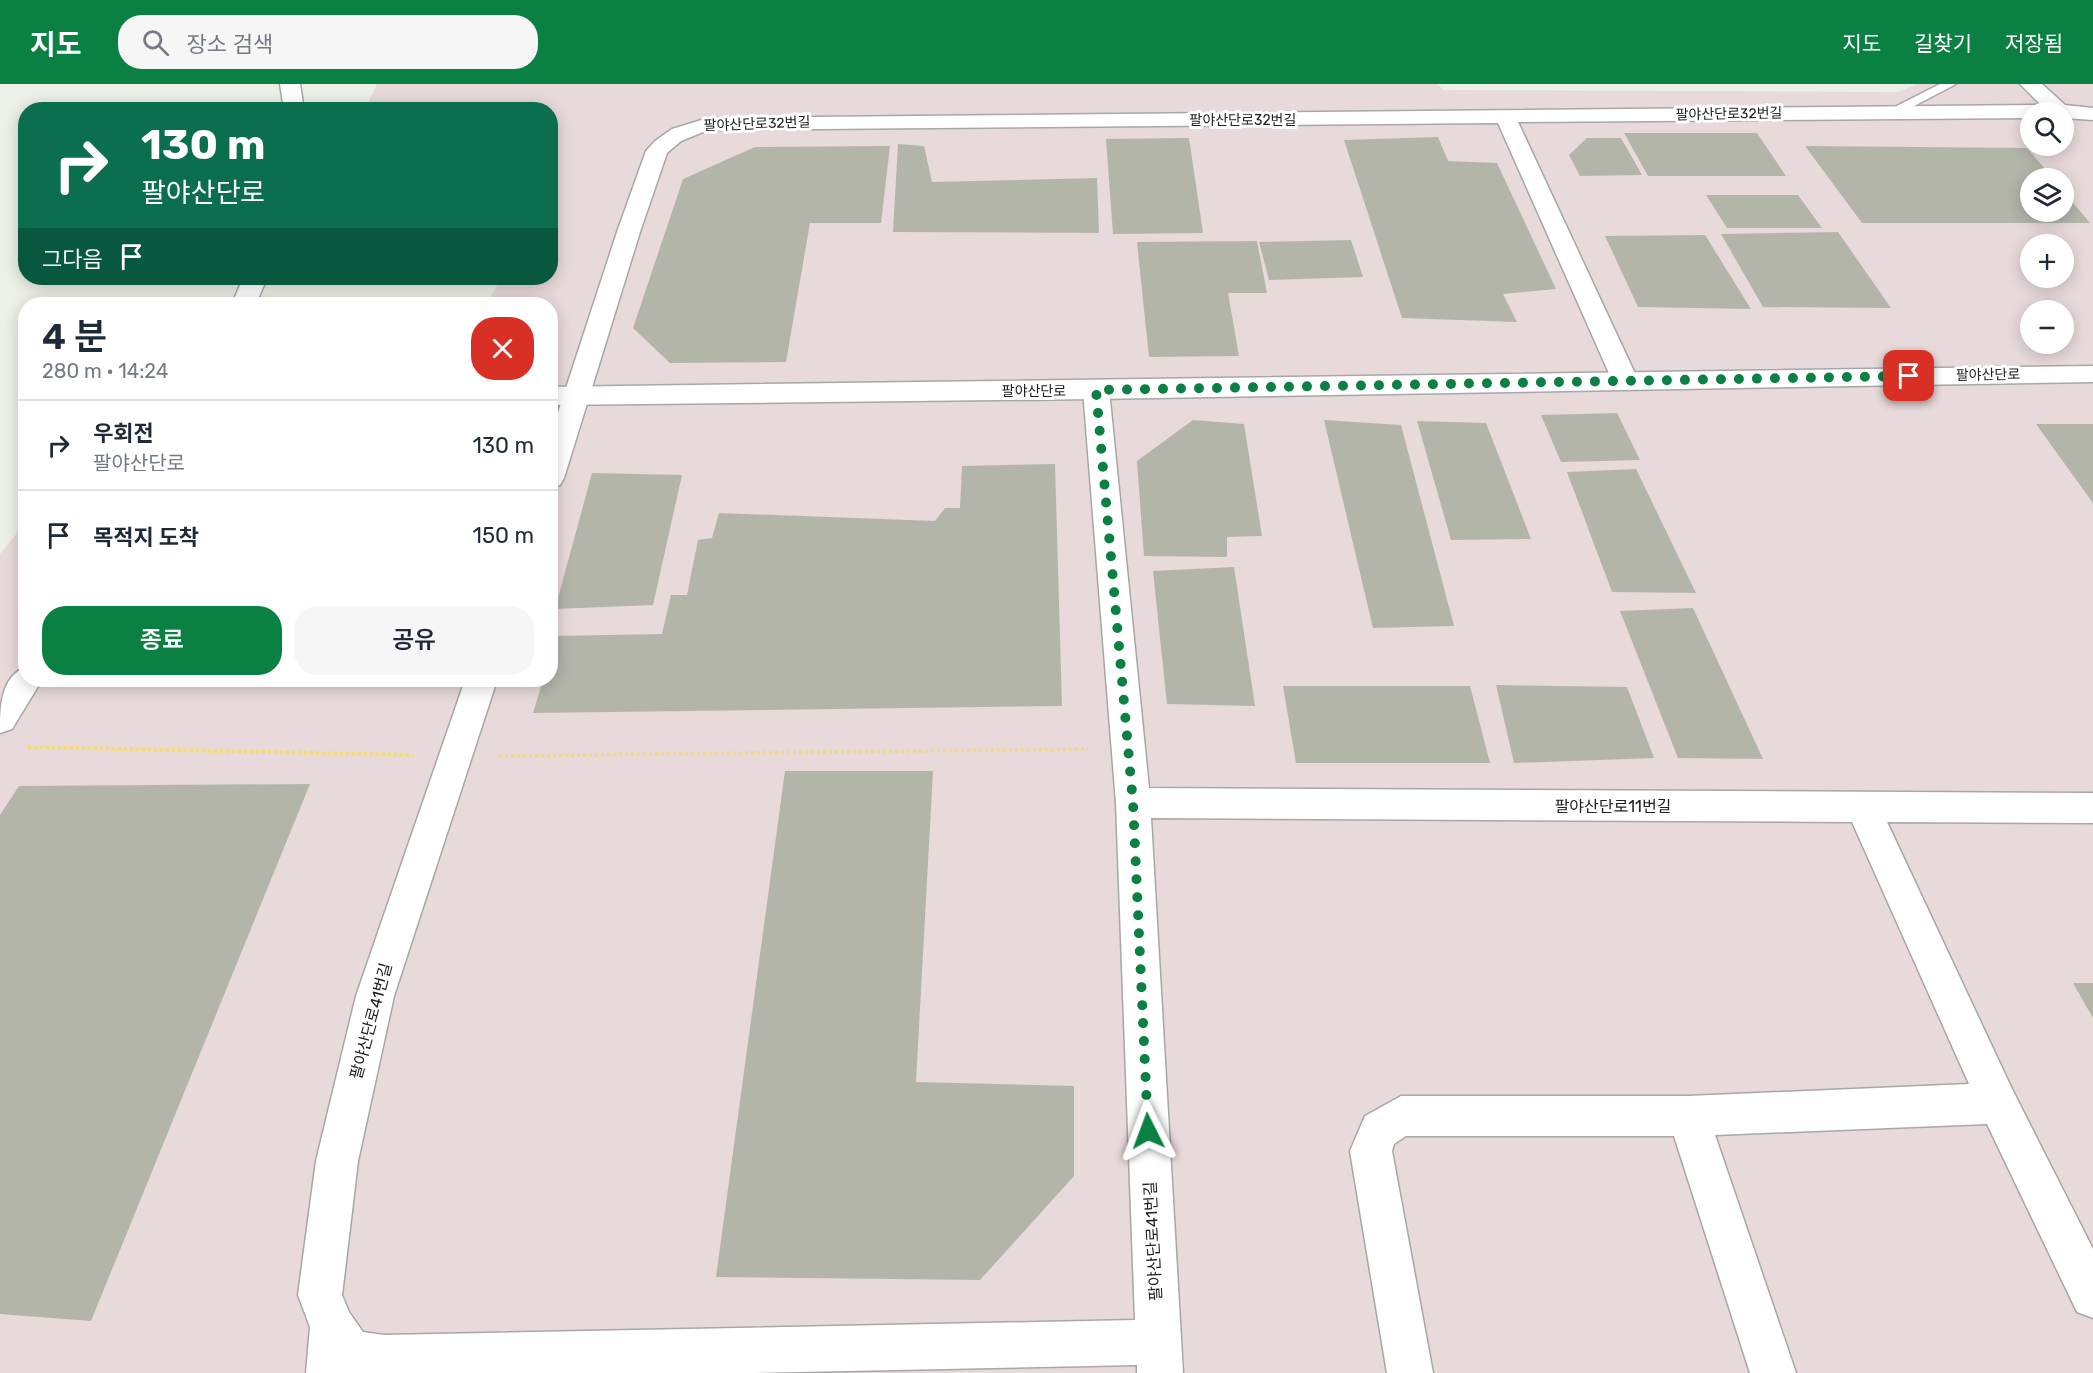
<!DOCTYPE html>
<html lang="ko">
<head>
<meta charset="utf-8">
<style>
  :root { --surface:#fff; --page:#f6f6f7; --text:#1f2937; --muted:#747a83; --line:#e0e1e3; --accent:#0b8043 }
  body { margin:0; font-family:Rubik,"Noto Sans KR",sans-serif; background:var(--page); color:var(--text); height:100vh; display:flex; flex-direction:column; font-size:22px; white-space:nowrap }
  * { box-sizing:border-box; margin:0 }
  p { font-size:20px; color:var(--muted) }
  .icon { flex:none; width:33px; height:33px; fill:none; stroke:currentColor; stroke-width:2; stroke-linecap:round; stroke-linejoin:round }
  .map { position:relative; flex:1; overflow:hidden }
  .panel { position:absolute; left:18px; top:213px; width:540px; height:390px; display:flex; flex-direction:column; background:var(--surface); border-radius:24px; box-shadow:0 3px 15px #0003 }
  .panel>* { flex:none }
  .guide { position:absolute; left:18px; top:18px; width:540px; height:183px; border-radius:24px; box-shadow:0 3px 15px #0003; background:#0b6e4f; color:#fff; overflow:hidden }
  .tools { position:absolute; left:2020px; top:18px; display:grid; gap:12px }
  .tools a { display:grid; place-items:center; width:54px; height:54px; border-radius:50%; background:var(--surface); box-shadow:0 3px 15px #0003; font-size:30px }
  .pin { position:absolute; display:grid; place-items:center; width:51px; height:51px; color:#fff; margin:-26px; border-radius:12px; box-shadow:0 3px 9px #0006 }
  .me { position:absolute; width:66px; margin:-33px; rotate:357deg; stroke-linejoin:round; filter:drop-shadow(0 0 4px #0008) }
  .turn { display:flex; align-items:center; gap:21px; height:126px; padding:0 24px; font-size:27px }
  .turn .icon { width:78px; height:78px; stroke-width:2.5 }
  .turn b { display:block; font-size:42px; line-height:51px }
  .then { display:flex; align-items:center; height:57px; padding:0 24px; background:#0003; gap:12px; font-size:22px }
  .round { display:grid; place-items:center; flex:none; width:63px; height:63px; border-radius:24px; background:var(--page) }
  .headline { display:flex; align-items:center; justify-content:space-between; height:102px; padding:0 24px }
  h1 { font-size:36px; font-weight:600; line-height:45px }
  .primary-button { display:flex; gap:12px; margin-top:auto; padding:12px 24px }
  .primary-button a { flex:1; height:69px; border-radius:24px; background:var(--accent); color:#fff; font-size:24px; font-weight:600; line-height:69px; text-align:center }
  .primary-button a+a { background:var(--page); color:var(--text) }
  ul { padding:0; list-style:none }
  li { display:flex; align-items:center; gap:18px; height:90px; padding:0 24px; border-top:2px solid var(--line) }
  li div { flex:1 }
  li b { display:block; font-size:22px }
  li em { font-style:normal }
  header { display:flex; align-items:center; gap:36px; box-sizing:border-box; height:84px; padding:0 30px; background:var(--accent); color:#fff }
  header strong { font-size:28px }
  nav { display:flex; gap:33px; margin-inline-start:auto; font-size:21px }
  .search { width:420px; height:54px; background:var(--page); display:flex; align-items:center; gap:15px; box-sizing:border-box; padding:0 21px; border-radius:24px; color:var(--muted); font-size:22px }
  .map>svg:first-child { display:block }
</style>
</head>
<body>
<header>
<strong>지도</strong>
<div class="search"><svg class="icon" aria-label="search" viewBox="0 0 24 24"><circle cx="10" cy="10" r="6"/><path d="M15 15l6 6"/></svg>장소 검색</div>
<nav><a>지도</a><a>길찾기</a><a>저장됨</a></nav>
</header>
<div class="map">
<svg width="2093" height="1289" viewBox="0 0 2093 1289">
  <rect width="100%" height="100%" fill="#ecf0e7"/>
  <path fill="#e8d9da" fill-rule="evenodd" d="M377,0h1061l5,6 455,2 19,-8h176v1289h-2093v-819l25,-31 1,157h524v-376h-63l14,-26h49l1,-97 6,-14 -6,-2 -1,-55 -162,-1 -20,-6zM2031,28h33v34h-33zM2031,94h33v34h-33zM2031,160h33v34h-33zM2031,226h33v34h-33z"/>
  <g fill="#b4b5a9">
    <path d="M1624,49h133l29,43h-138z"/>
    <path d="M1438,53l10,24 49,2 59,126 -53,5 14,28 -115,-4 -58,-178z"/>
    <path d="M1189,54l14,95 -90,1 -7,-95z"/>
    <path d="M1587,54h34l21,37 -62,1 -11,-21z"/>
    <path d="M898,60l26,2 8,36 165,-4 2,55 -206,-1z"/>
    <path d="M890,62l-9,77h-71l-24,139 -116,1 -37,-35 50,-149 72,-32z"/>
    <path d="M1805,62l222,2 26,30h-22v34h33v-20l26,31h-228z"/>
    <path d="M1706,111h92l24,33h-95z"/>
    <path d="M1838,148l53,76 -128,-1 -42,-73z"/>
    <path d="M1705,151l46,74 -113,-2 -33,-71z"/>
    <path d="M1351,156l12,37 -94,3 -10,-38z"/>
    <path d="M1257,157l10,52h-39l11,63 -90,1 -12,-115z"/>
    <path d="M1617,329l23,47 -79,2 -20,-47z"/>
    <path d="M1193,336l51,4 18,112 -35,1v20l-83,-1 -7,-95z"/>
    <path d="M1324,336l77,5 53,201 -81,2z"/>
    <path d="M1417,337l69,2 45,116 -80,1z"/>
    <path d="M2036,340h57v79z"/>
    <path d="M1055,380l7,242 -529,7 10,-33h7v-27l5,-17 107,-2 9,-39h16l11,-55 14,-2 7,-25 216,8 10,-13h15l2,-42z"/>
    <path d="M1636,385l60,124 -84,-1 -45,-120z"/>
    <path d="M592,389l90,2 -29,130 -98,4z"/>
    <path d="M1234,483l21,139 -88,-2 -14,-133z"/>
    <path d="M1693,524l70,151 -85,-1 -58,-147z"/>
    <path d="M1496,601l131,2 27,71 -140,5z"/>
    <path d="M1283,602h187l20,77h-194z"/>
    <path d="M785,687h148l-17,311 158,4v90l-94,104 -264,-3z"/>
    <path d="M310,700l-219,537 -91,-7v-499l19,-29z"/>
    <path d="M2073,899h20v35z"/>
  </g>
  <g fill="none" stroke-linecap="round" stroke-linejoin="round">
    <defs>
      <path id="service" d="M1940,0h16l-59,31 -5,1 -7,-4z"/>
      <g id="minor">
        <path d="M280,0h20l4,26h-20z"/>
        <path d="M2020,0h22l23,21 28,3v12l-29,-2v-6h-33v6l-513,4 120,258 -4,6 -9,2 -9,-2 -4,-6 -114,-257 -790,7 -27,11 -14,12 -27,79 -76,246 -4,7 -10,3v-51l67,-205 29,-81 9,-10 17,-12 36,-11 1333,-13z"/>
        <path d="M243,194h24l-11,26h-24z"/>
        <path d="M1096,297l9,3 4,6 40,398 944,5v30l-206,-1 125,267 81,160v69l-16,-6 -90,-188 -272,11 81,238h-46l-76,-237h-268l-12,8 -2,7 41,222h-46l-37,-222 15,-35 36,-20h287l281,-12 -117,-262 -701,-4 32,555h-46v-8l-383,8h-448l4,-46 -12,-32 18,-134 40,-165 109,-316h32l-103,316 -36,165 -16,134 7,17 14,20 21,3 751,-15 -19,-517 -33,-413 4,-6z"/>
      </g>
      <g id="tertiary">
        <path d="M2093,282v16l-997,17 -546,6v-18z"/>
        <path d="M26,583v13h16l-30,49 -12,4c0,-25 0,-56 26,-66z"/>
      </g>
    </defs>
    <use href="#service" stroke="#a7a7a7" stroke-width="3"/>
    <use href="#minor" stroke="#a7a7a7" stroke-width="3"/>
    <use href="#tertiary" stroke="#a7a7a7" stroke-width="3"/>
    <g stroke="#f3dc75" stroke-width="4" stroke-dasharray="3 3" stroke-linecap="butt">
      <path d="M28,663l385,8"/>
      <path d="M499,672l589,-7"/>
    </g>
    <use href="#service" fill="#fff" fill-rule="evenodd"/>
    <use href="#minor" fill="#fff" fill-rule="evenodd"/>
    <use href="#tertiary" fill="#fff" fill-rule="evenodd"/>
  </g>
  <g fill="none" stroke-linecap="round" stroke-linejoin="round">
    <path stroke="#0b8043" stroke-width="10" stroke-dasharray="0 18" d="M1148,1047l-15,-328 -37,-413 813,-14"/>
  </g>
  <g text-anchor="middle" dominant-baseline="central" stroke-width="6" stroke-linejoin="round" paint-order="stroke">
    <g font-size="14" fill="#202020" stroke="#fff">
      <text transform="translate(1729 30) rotate(-1)">팔야산단로32번길</text>
      <text x="1243" y="36">팔야산단로32번길</text>
      <text transform="translate(757 40) rotate(-2)">팔야산단로32번길</text>
      <text transform="translate(1988 291) rotate(-1)">팔야산단로</text>
      <text x="1034" y="307">팔야산단로</text>
    </g>
    <g font-size="16" fill="#202020" stroke="#fff">
      <text x="1613" y="722">팔야산단로11번길</text>
      <text transform="translate(371 937) rotate(-75)">팔야산단로41번길</text>
      <text transform="translate(1153 1157) rotate(-93)">팔야산단로41번길</text>
    </g>
  </g>
</svg>
<div class="tools">
<a><svg class="icon" aria-label="search" viewBox="0 0 24 24"><circle cx="10" cy="10" r="6"/><path d="M15 15l6 6"/></svg></a>
<a><svg class="icon" aria-label="layers" viewBox="0 0 24 24"><path d="M12 4l9 5-9 5-9-5zM3 14l9 5 9-5"/></svg></a>
<a>+</a>
<a>−</a>
</div>
<div class="pin" style="left:1909px;top:292px;background:#d93025"><svg class="icon" aria-label="arrive" viewBox="0 0 24 24"><path d="M6 21V4h12l-3 4 3 4H6"/></svg></div>
<svg class="me" style="left:1148px;top:1047px" viewBox="-20 -20 40 40"><path d="M0-17L14 15 0 8-14 15z" fill="#0b8043" stroke="#fff" stroke-width="4"/></svg>
<div class="guide">
<div class="turn"><svg class="icon" aria-label="right" viewBox="0 0 24 24"><path d="M7 20v-9h11M14 6l5 5-5 5"/></svg><div><b>130 m</b>팔야산단로</div></div>
<div class="then">그다음<svg class="icon" aria-label="arrive" viewBox="0 0 24 24"><path d="M6 21V4h12l-3 4 3 4H6"/></svg></div>
</div>
<section class="panel">
<div class="headline"><div><h1>4 분</h1><p>280 m · 14:24</p></div><a class="round" style="background:#d93025;color:#fff"><svg class="icon" aria-label="close" viewBox="0 0 24 24"><path d="M6 6l12 12M18 6L6 18"/></svg></a></div>
<ul>
<li><svg class="icon" aria-label="right" viewBox="0 0 24 24"><path d="M7 20v-9h11M14 6l5 5-5 5"/></svg><div><b>우회전</b><p>팔야산단로</p></div><em>130 m</em></li>
<li><svg class="icon" aria-label="arrive" viewBox="0 0 24 24"><path d="M6 21V4h12l-3 4 3 4H6"/></svg><div><b>목적지 도착</b></div><em>150 m</em></li>
</ul>
<div class="primary-button"><a>종료</a><a>공유</a></div>
</section>
</div>
</body>
</html>
